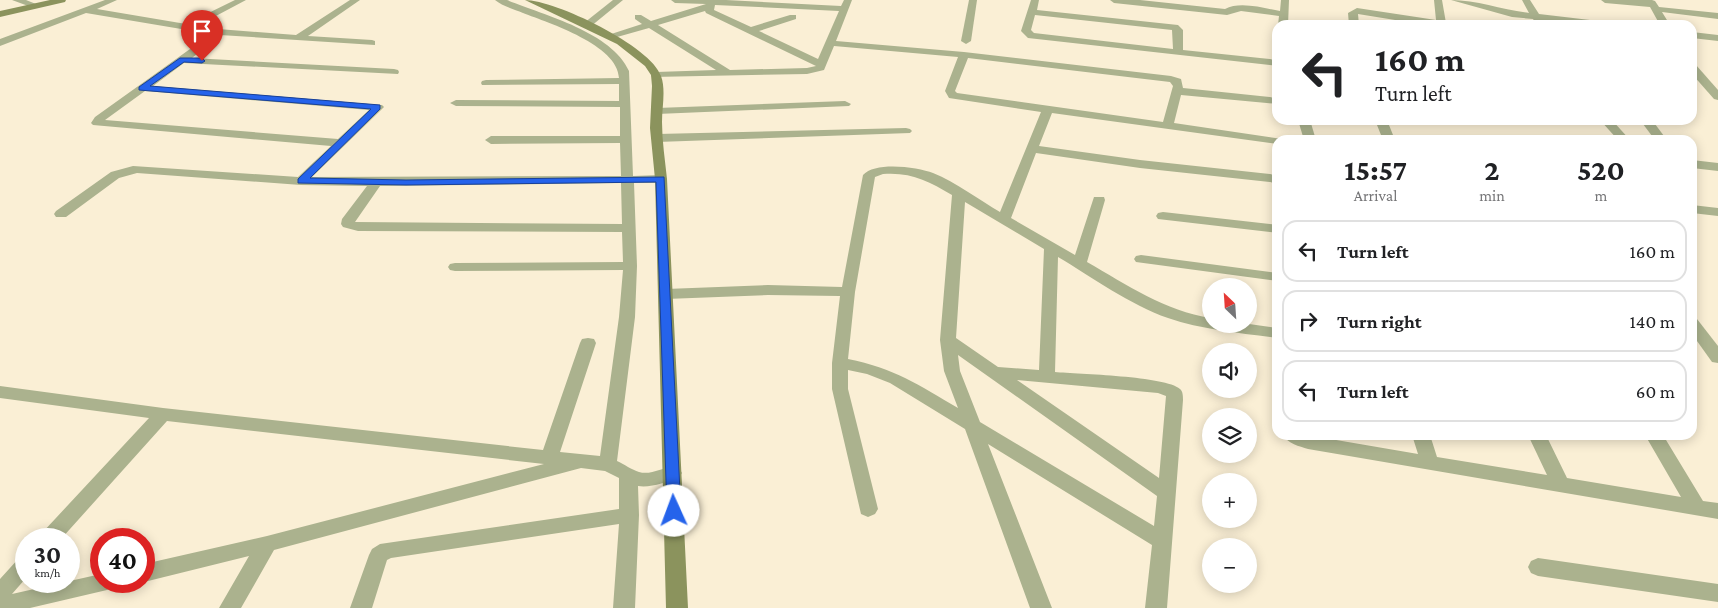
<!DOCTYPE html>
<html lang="en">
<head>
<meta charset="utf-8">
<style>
  :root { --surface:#fff; --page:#f6f6f6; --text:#202124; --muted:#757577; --line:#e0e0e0 }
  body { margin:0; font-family:"Crimson Pro",serif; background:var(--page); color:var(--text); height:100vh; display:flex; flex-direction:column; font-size:19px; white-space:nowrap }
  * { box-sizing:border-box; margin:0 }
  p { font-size:16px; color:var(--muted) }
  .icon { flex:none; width:28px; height:28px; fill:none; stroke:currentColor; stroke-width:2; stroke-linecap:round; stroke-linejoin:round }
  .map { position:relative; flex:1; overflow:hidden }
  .details { position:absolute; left:1272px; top:135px; width:425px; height:305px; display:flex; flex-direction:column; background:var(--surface); border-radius:15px; box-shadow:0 2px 12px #0003 }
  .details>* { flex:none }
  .guide { position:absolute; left:1272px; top:20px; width:425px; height:105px; border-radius:15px; box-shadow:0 2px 12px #0003; background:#fff; color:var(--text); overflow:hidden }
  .needle { width:32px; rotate:335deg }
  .fabs { position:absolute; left:1202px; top:278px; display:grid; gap:10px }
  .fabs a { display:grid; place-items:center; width:55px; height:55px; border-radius:50%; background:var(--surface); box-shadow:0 2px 12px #0003; font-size:25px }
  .speed { position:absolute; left:15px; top:528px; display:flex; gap:10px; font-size:25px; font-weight:700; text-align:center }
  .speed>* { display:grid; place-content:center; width:65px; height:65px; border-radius:50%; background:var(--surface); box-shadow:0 2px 12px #0003; line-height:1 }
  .speed small { font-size:12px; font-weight:400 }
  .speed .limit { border:8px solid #d22; background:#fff; color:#111 }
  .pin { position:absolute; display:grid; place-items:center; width:42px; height:42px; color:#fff; margin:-51px -21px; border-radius:50% 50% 50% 0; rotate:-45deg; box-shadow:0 0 5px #0007 }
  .pin .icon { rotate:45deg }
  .me { position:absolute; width:55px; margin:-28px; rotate:358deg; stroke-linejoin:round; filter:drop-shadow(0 0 4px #0008) }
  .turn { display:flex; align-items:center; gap:18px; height:105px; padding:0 20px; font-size:22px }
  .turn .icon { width:65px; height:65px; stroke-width:2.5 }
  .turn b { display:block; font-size:35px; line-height:42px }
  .eta { display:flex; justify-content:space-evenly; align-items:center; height:85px; text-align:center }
  .eta b { font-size:30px; font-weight:700; line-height:35px }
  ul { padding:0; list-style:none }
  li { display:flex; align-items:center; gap:15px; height:62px; margin:0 10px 8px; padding:0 10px; border:2px solid var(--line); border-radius:15px }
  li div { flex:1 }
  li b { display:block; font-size:19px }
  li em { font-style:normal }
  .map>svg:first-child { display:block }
</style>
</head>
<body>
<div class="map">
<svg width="1718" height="608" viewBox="0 0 1718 608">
  <rect width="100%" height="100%" fill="#faefd5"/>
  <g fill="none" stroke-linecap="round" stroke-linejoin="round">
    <g fill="#abb28e" fill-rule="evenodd">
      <path d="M12,0h14l10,4 -5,3z"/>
      <path d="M105,0h12l-20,9 89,15 49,-24h11l-49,26 21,3 78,6 54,-35h10l-52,36 64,4 3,1v4l-155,-10 -28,23 202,11 4,1 1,2 -1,2 -214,-11 -31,23 229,19 2,2 -2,2 -70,68 309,-1 -1,-33 -129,1 -6,-4 6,-4h129v-29l-164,-1 -6,-3 6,-3 163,1v-17l-137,1 -1,-2 1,-2 4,-1 133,-2c-1,-33 -70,-55 -96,-65 -9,-4 -21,-7 -28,-13h12c37,15 105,32 122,71l4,105 28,-1 6,4 -6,4h-27l3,83 -2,51 -18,144c7,3 15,9 22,11 14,4 27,-8 40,-4l3,5 -3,5c-13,4 -28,10 -41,8l1,29 -4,93h-22l6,-84 -228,34 -4,2 -15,48h-22l19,-53 3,-6 8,-5 239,-35v-31l-14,-7 -24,-3 -307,82 -33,58h-22l30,-52 -105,26v-18l123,-28 277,-72 -377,-43 -106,118h-22l3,-6 107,-115 -149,-20v-12l163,22 380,42 37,-107 2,-4 6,-1 6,1 2,4 -36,109 40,4 19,-139 4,-47 -168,1 -5,-1 -2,-3 2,-3 5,-1 168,-1 -1,-30 -264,-1 -15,-4 -2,-3 1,-5 25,-33 -66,-1 -164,-12 -18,5 -53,39h-10l-2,-3 2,-3 55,-39 22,-6 165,11 33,-31 -238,-21 -2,-2 4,-6 116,-83 -125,-21 -86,33v-7zM145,91l224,19 -31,29 -233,-19zM621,183l1,41 -267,-2 25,-36z"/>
      <path d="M613,0h10l-33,27h-6v-4z"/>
      <path d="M671,0h55l115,6 3,-6h8l-16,41 128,11 207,24 10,3 2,9 95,10v6l-97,-9 -7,28 108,16 1,1h-5v4l-226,-31 -13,33 101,14 138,15v8l-138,-15 -104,-15 -25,65 64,37 18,-55 1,-3h10l1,3 -18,62c40,23 78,49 124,56v6h38l29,4v10c-37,-5 -75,-8 -110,-20 -38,-13 -76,-41 -110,-61l-3,115c23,2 111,4 125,17 3,2 3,8 3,11l-16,208h-22l7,-63 -164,-101 64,164h-22l-65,-179 -75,-46 -23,-9 -19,-4v19l30,120 -3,5 -7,3 -7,-3 -29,-125v-26l8,-67 -72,-1 -102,4 -5,-2 -2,-3 2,-3 5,-2 102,-4 74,2 21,-112c12,-14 55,-8 70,-2 23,9 46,27 67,39l41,-100 -92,-14 -4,-7 13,-34 -124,-11 -10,24 -17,4 -155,3 -1,-2 1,-2 4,-1 60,-2 -67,-42 -39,11 -5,-3 37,-12 -7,-5v-4h6l10,6 55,-17 -31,-1zM715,5l124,6 -21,48 -59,-28 37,-12v-4h-6l-39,12 -37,-17zM705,11l1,2 110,53 -9,2 -77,2 -72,-45zM968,58l202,24 3,4 -10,36 -206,-29 -2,-2zM883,174c29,-2 45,7 69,21l-12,145 4,31 14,37c-39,-23 -64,-40 -110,-49l7,-67 20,-115zM965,202l79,47 -5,121 -41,-3 -42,-29zM958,355l199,141 -3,30 -174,-104 -20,-51zM1017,380l141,13 8,3 -7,82z"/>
      <path d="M969,0h8l-6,41 -5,3 -5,-3z"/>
      <path d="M1031,0h8l-2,10 141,15 5,5v20l95,10v6l-250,-28 -7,-7zM1035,15l137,15 1,19 -139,-16 -3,-3z"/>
      <path d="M1110,0h30l85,9c15,-8 38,-1 55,2l1,-11h8l-1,25h-10l1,-9 -38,-5 -14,4 -113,-12z"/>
      <path d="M1434,0h8l4,23 -2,2h-18l-68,-11 1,11h-10l-1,-12 9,-5 79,12z"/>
      <path d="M1451,0c26,0 52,10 78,13l-7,-13h8l9,14 68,8 5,3h-29l-40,-5 -1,4h-6l-3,-5 -21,-2z"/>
      <path d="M1601,0h51l3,1 4,6 59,6v6l-56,-7 8,13h-10l-10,-18 -45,-4z"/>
      <path d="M1692,32l26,3v6l-26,-3z"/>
      <path d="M1692,64l4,1 22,25v10l-4,-1 -22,-25z"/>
      <path d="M845,101l6,3 -2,2 -192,8 -6,-3 6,-3z"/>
      <path d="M1298,120h12l6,20h-12z"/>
      <path d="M1375,120h12l8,20h-12z"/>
      <path d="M1600,120h12l18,20h-12z"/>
      <path d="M1640,120h12l15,20h-12z"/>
      <path d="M906,128l4,1 2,2 -2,2 -253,9 -6,-4 6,-4z"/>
      <path d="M1692,160l26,3v8l-26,-3z"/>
      <path d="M1692,205l26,3v8l-26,-3z"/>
      <path d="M1163,212l115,13v8l-120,-14 -2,-3 2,-3z"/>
      <path d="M1141,255l137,18v8l-142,-19 -2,-3 2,-3z"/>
      <path d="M1692,317l5,2 21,27v17l-6,-1 -20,-28z"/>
      <path d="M1283,435h24l111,19 -6,-19h18l7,22 110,18 -19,-40h18l21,43 114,19 -36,-62h18l40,66 15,2v16l-410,-70c-9,-3 -20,-5 -25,-14z"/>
      <path d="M26,555v23l-14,16 89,-20v7h16l-3,6 -7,3 -77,18h-30v-29l19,-21z"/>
      <path d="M1538,558l180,26v18l-180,-26 -7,-3 -3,-6 3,-6z"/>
    </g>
    <g fill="#8b935d" fill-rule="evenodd">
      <path d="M50,0h16l-1,2 -65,15v-6z"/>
      <path d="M525,0c30,0 126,46 136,76 5,14 1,31 1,46 0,19 3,38 5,57l21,429h-22l-11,-429 -5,-51 2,-42 -1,-11 -6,-9 -28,-22z"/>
    </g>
  </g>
  <path fill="#2563eb" stroke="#184099" d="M180,58h22l3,3 -3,2 -18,-1 -34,24 230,19v4l-70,69 96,2 258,-3 17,334 -2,4 -5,2 -5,-2 -2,-4 -11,-329 -250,3 -108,-2v-4l73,-70 -232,-19v-3z"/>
</svg>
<div class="fabs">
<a><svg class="needle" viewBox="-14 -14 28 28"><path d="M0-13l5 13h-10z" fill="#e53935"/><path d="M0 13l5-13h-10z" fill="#757577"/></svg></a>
<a><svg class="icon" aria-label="sound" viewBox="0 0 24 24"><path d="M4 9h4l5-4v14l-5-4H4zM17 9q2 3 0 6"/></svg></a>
<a><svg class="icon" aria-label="layers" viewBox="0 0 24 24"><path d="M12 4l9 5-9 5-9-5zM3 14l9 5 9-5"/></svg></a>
<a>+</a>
<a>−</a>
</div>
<div class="speed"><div>30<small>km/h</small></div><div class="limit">40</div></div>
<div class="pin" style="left:202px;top:61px;background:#d93025"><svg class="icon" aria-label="arrive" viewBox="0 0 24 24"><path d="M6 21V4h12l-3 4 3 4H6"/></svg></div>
<svg class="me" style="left:674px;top:511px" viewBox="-20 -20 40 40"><circle r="19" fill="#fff"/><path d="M0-13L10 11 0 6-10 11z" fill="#2563eb"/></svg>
<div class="guide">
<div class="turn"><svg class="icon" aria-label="left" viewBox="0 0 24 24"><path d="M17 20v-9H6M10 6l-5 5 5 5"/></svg><div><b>160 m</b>Turn left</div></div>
</div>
<section class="details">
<div class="eta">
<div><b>15:57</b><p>Arrival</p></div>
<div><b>2</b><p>min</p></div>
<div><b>520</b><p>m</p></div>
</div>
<ul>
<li><svg class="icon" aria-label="left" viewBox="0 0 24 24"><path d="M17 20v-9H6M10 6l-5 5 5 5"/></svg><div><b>Turn left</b></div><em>160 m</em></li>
<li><svg class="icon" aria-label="right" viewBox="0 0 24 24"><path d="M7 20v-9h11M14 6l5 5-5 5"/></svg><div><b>Turn right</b></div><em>140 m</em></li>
<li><svg class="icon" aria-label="left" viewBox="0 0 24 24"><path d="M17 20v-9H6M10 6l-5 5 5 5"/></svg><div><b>Turn left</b></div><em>60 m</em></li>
</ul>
</section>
</div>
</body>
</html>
